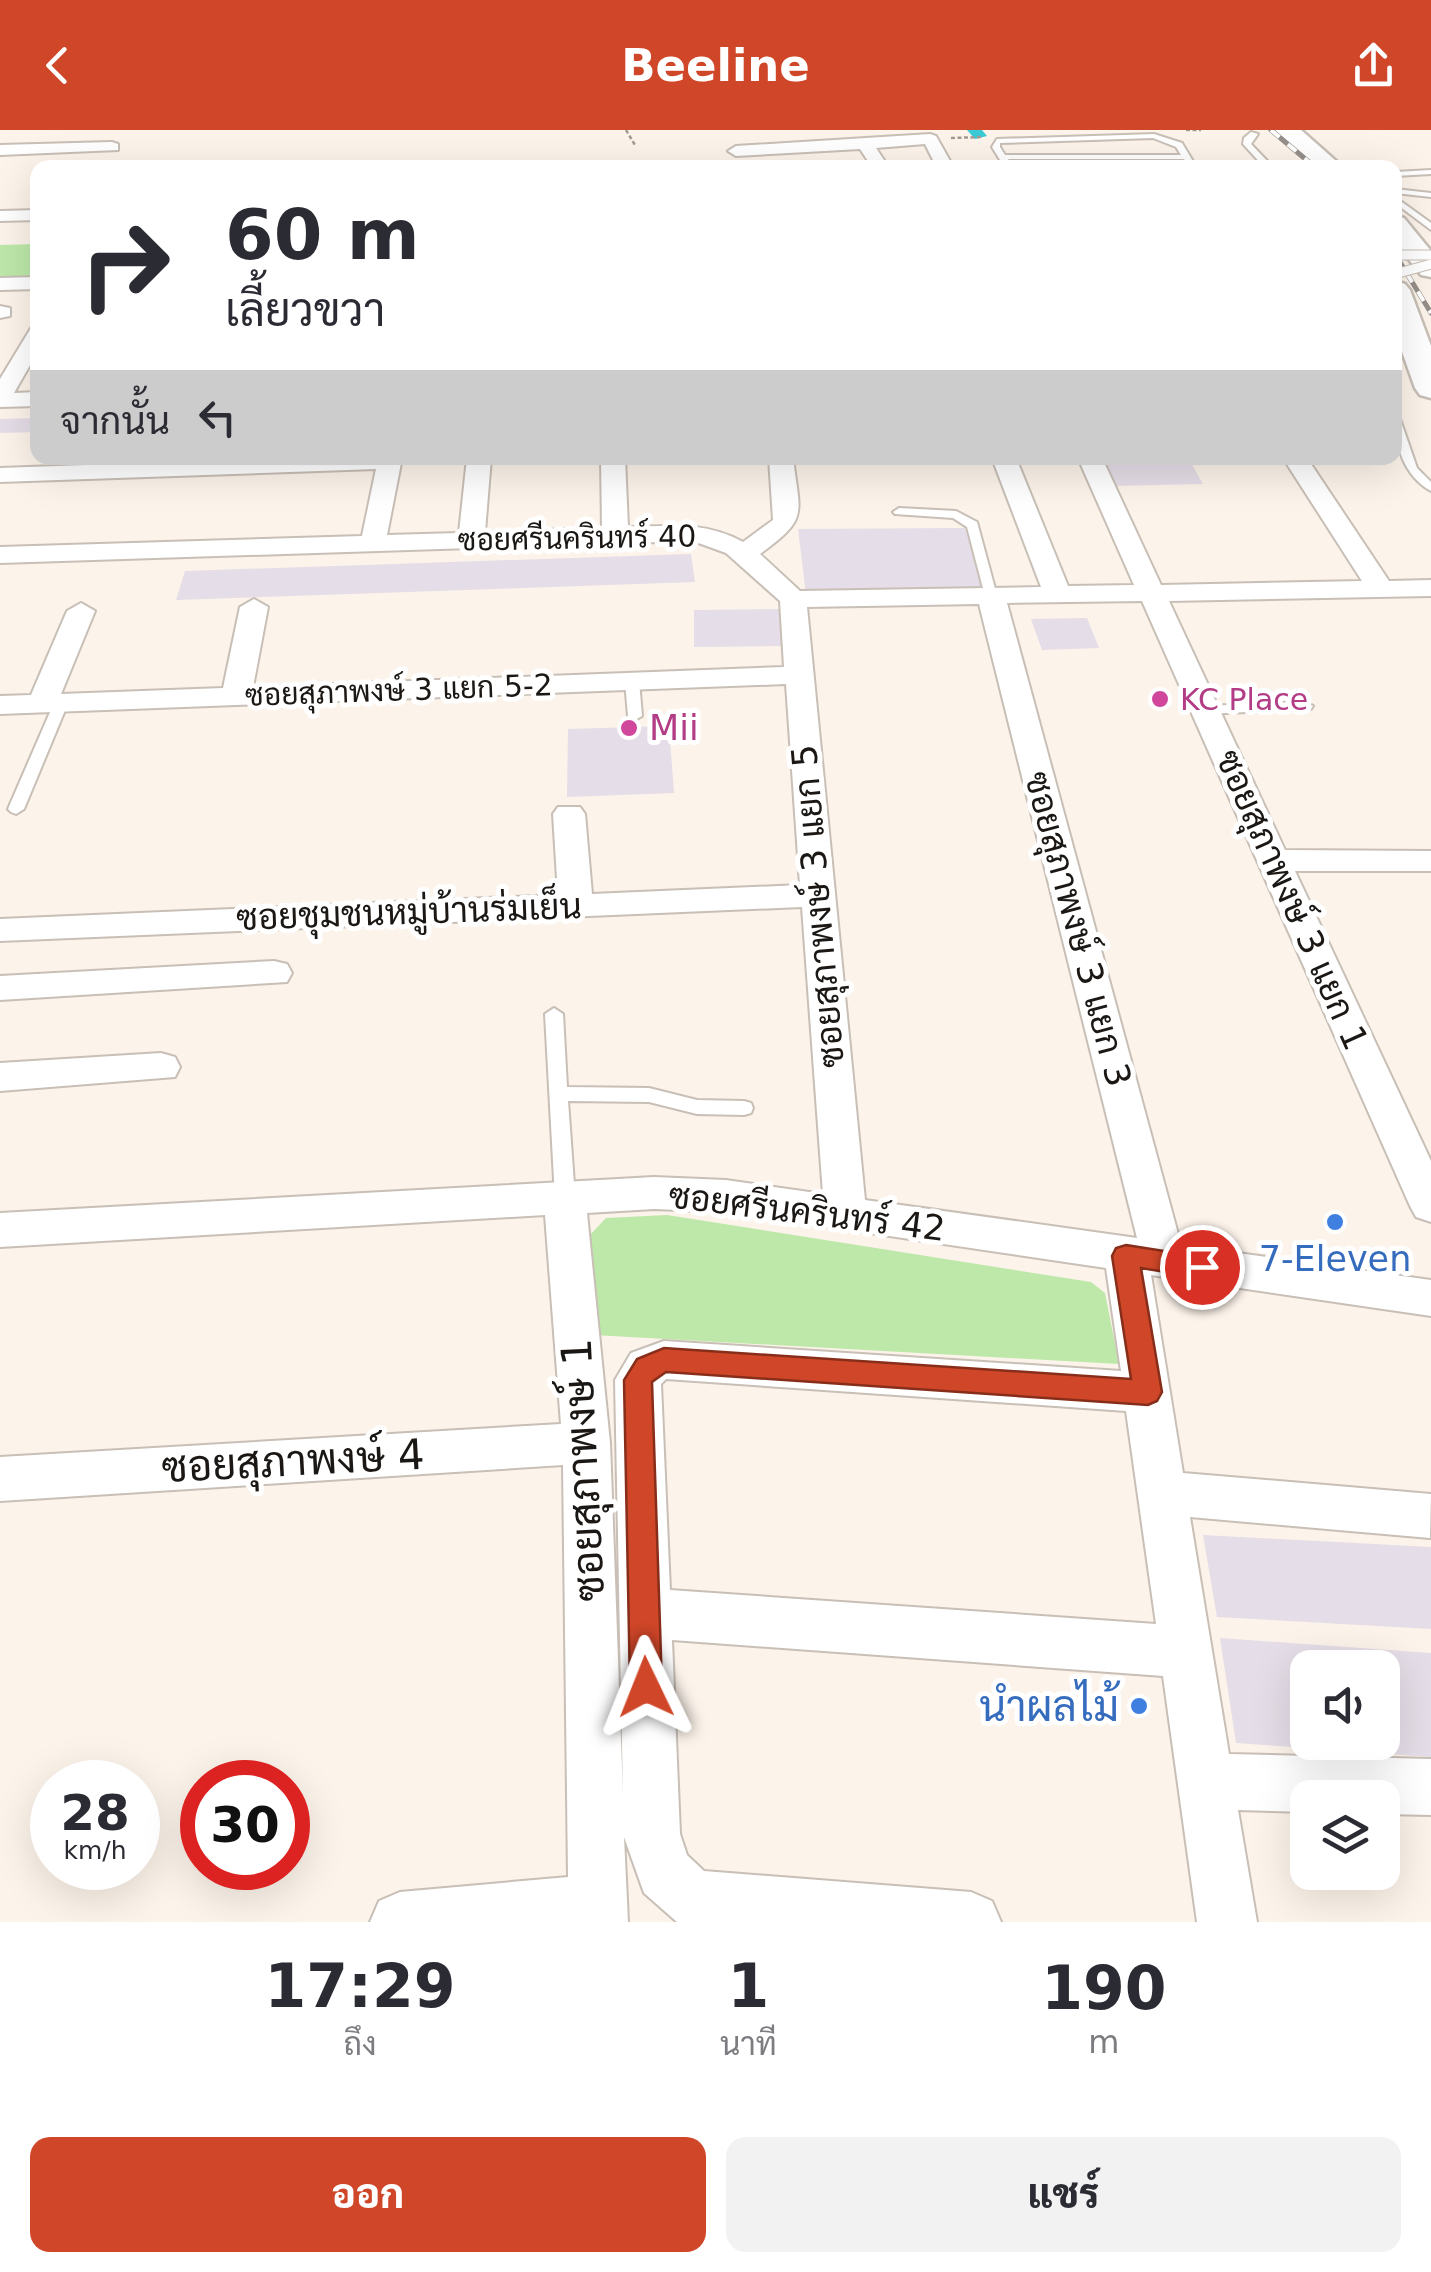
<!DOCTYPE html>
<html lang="th">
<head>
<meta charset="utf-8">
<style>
  :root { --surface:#fff; --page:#f2f2f3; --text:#2b2b33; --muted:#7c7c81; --accent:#d04628 }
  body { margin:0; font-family:"DejaVu Sans",Sarabun,sans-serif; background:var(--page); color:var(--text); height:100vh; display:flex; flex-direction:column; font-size:38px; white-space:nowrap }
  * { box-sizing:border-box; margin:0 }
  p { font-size:32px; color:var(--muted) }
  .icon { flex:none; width:55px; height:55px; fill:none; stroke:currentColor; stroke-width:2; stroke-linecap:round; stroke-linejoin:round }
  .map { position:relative; height:1792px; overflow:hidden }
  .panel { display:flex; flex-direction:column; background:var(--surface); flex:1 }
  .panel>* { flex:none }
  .top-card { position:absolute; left:30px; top:30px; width:1372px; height:305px; border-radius:20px; box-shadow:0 10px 40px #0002; background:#fff; color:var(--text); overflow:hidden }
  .tools { position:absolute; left:1290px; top:1520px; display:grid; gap:20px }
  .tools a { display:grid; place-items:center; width:110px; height:110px; border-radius:20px; background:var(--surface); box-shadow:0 10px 40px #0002; font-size:50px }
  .speed { position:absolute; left:30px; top:1630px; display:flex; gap:20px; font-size:50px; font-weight:700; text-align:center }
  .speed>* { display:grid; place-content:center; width:130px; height:130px; border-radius:50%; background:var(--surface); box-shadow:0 10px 40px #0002; line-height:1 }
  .speed small { font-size:25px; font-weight:400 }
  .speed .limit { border:15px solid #d22; background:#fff; color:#111 }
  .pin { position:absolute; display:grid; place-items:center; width:85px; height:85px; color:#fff; margin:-42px; border:5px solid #fff; border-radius:50%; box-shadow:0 2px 10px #0007 }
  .me { position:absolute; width:110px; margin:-55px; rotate:358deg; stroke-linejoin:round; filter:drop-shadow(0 0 8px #0008) }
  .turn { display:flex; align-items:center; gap:35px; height:210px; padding:0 30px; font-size:45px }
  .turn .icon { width:130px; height:130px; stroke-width:2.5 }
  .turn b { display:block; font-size:70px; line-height:85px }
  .then { display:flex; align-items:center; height:95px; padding:0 30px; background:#0003; gap:20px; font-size:38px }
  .eta { display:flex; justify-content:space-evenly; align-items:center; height:170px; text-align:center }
  .eta b { font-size:60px; font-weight:800; line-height:70px }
  .cta { display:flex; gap:20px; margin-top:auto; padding:20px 30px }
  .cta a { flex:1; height:115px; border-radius:20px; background:var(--accent); color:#fff; font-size:40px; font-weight:800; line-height:115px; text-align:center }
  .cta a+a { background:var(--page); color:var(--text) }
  header { display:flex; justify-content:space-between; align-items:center; height:130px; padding:0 30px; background:var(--accent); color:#fff; font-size:45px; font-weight:800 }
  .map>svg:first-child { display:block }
</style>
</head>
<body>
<header><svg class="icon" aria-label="back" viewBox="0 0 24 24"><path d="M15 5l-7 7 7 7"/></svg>Beeline<svg class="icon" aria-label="share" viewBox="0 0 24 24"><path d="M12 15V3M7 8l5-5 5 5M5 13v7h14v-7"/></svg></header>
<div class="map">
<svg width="1431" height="1792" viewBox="0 0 1431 1792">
  <rect width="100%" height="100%" fill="#fcf3ea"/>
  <g fill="#bde8aa">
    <path d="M37,114v37l-37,1v-37z"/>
    <path d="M667,1085l424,67 14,11 14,71 -525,-29 -6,-98 18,-19z"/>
  </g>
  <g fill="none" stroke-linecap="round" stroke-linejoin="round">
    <path fill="#3acad4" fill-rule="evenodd" d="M967,0h15l5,6 -12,3z"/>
  </g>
  <g fill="#e5dde7" fill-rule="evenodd">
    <path d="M38,288v14l-38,1v-14z"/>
    <path d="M1099,328h89l15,26 -91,2z"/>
    <path d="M965,398l18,65 -177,2 -8,-66z"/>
    <path d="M691,424l4,28 -519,18 9,-29z"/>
    <path d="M780,479l3,37 -89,1v-37z"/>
    <path d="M1087,488l12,30 -57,2 -11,-31z"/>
    <path d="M669,596l5,67 -107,4 1,-68z"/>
    <path d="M1203,1405l228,12v82l-214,-12z"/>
    <path d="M1220,1508l211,15v104l-195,-14zM1308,1538h74v74h-74z"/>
  </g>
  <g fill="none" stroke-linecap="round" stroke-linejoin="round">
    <defs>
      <g id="service">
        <path d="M1251,2l7,2 -7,10 23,24h-9l-22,-24 1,-6z"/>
        <path d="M1154,4l28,9 15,25h-8l-5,-9h-176l5,9h-8l-13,-21 5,-8zM1153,8l23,9 5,8h-176l-5,-8v-4z"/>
        <path d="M1431,40v4l-36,2v-4z"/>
        <path d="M1395,59l36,4v4l-36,-4z"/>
        <path d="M1395,67l36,26v7l-36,-27z"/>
        <path d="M1395,286l5,3 17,49 14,14v9c-27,-15 -36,-45 -36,-75z"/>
        <path d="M899,378l57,3 21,11 20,74 -2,3 -10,-3 -18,-69 -14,-9 -58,-4 -2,-2z"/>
        <path d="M632,547l7,4 3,35 -7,4 -7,-4 -3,-35z"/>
        <path d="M61,569l7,4 -44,106 -8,5 -5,-2 -3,-3 46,-106z"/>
        <path d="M1306,572l7,4 -2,3 -105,5 -7,-4 7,-4z"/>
        <path d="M554,878l9,6 4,73 82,1 48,12 47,1 7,2 2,5 -2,5 -7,2 -47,-1 -48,-12 -81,-1 7,97 -3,5 -7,2 -7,-2 -3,-5 -10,-184z"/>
      </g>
      <g id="minor">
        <path d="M930,4l6,2 18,32h-17l-12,-24 -49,4 10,15 -5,5h-25l12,-7 -8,-12 -124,7 -8,-5 8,-5z"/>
        <path d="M112,12l6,2v6l-118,5v-10z"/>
        <path d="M38,80v10l-38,1v-10z"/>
        <path d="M38,147v12l-38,1v-12z"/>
        <path d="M0,176l10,2v8l-10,2z"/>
        <path d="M38,196v25l-24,42 24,-1v14l-38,1v-28l31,-51z"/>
        <path d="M286,328h116l-15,77 72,-2 8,-75h24l-6,74 117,-4 -1,-70h24l3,69c40,-1 78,-6 115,15l30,-22 -4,-62h24c7,58 16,60 -33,96l40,37 241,-4 -49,-129h24l52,128 66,-1 -56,-127h24l59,127 201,-4 -79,-123h24l82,123 42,-1v16l-262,5 116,249 146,1v20h-136l136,290v61l-15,-5 -6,-11 -268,-605 -135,2 174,642 250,35v36l-280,-41 32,198 248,21 -1,44 -240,-21 39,237 202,5v56l-49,-1v-16h-74v14l-70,-2 19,112h-60l-34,-246 -491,-36 8,194 7,21 17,16 267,21 21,9 9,21h-324l-33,-29 -20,-56 4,85h-258l9,-21 21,-9 168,-15 -5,-412 -563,36v-44l561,-33 -16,-209 -545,32v-34l654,-36 72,3 97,14 -21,-287 -802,34v-22l558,-24 -5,-81 5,-7h22l5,7 7,80 208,-9 -14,-201 -786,30v-18l31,-1 36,-84 14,-8 14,8 -34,83 162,-6 17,-81 14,-8 14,8 -15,80 531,-20 -4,-66 -54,-48 -33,-12 -693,22v-16l362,-11 14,-67 -376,13v-14zM979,474l158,634 -272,-38 -58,-593zM654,1079l72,3 380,56 15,103 -457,-30 -33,12 -16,27 8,415 -13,-352 -23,-230zM666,1249l460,32 30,213 -486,-34 -9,-206z"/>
        <path d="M274,831l13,3 5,9 -5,9 -287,18v-24z"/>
        <path d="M161,923l14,4 5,10 -5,10 -175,14v-28z"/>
      </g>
      <g id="primary">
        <path d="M1275,0h26l43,38h-27z"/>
        <path d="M1395,86l9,2 27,33v26l-10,-2 -26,-33z"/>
        <path d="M1395,151l10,3 5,6 21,56v52l-11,-3 -5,-7 -20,-56z"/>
      </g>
    </defs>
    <use href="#service" stroke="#c8bfb6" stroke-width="4"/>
    <use href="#minor" stroke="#c8bfb6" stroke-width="4"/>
    <use href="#primary" stroke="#c8bfb6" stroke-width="5"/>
    <g stroke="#a29b95" stroke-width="2.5" stroke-dasharray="4 2.5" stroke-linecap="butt">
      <path d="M626,0l9,15"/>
      <path d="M1186,0h15"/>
      <path d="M951,8l32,-1"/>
    </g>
    <use href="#service" fill="#fff" fill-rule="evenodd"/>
    <use href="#minor" fill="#fff" fill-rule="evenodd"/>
    <use href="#primary" fill="#fff" fill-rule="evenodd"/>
    <defs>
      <g id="rail">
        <path d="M1271,0l45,38"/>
        <path d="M1395,124l36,59"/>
      </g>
    </defs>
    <use href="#rail" stroke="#958e88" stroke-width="5"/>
    <use href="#rail" stroke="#fff" stroke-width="4" stroke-dasharray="11" stroke-linecap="butt"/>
    <defs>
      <g id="service-bridge">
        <path d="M1395,125h36"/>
        <path d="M1395,144l36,-10"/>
      </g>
    </defs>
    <use href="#service-bridge" stroke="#c8bfb6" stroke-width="11" stroke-linecap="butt"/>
    <use href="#service-bridge" stroke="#fff" stroke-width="9"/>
  </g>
  <path fill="#d04628" stroke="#872e1a" stroke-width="2.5" d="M1126,1115l76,12 10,3 3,7 -3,8 -10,3 -61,-10 21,124 -5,9 -9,4 -482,-33 -14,10 10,305 -5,11 -11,5 -11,-5 -5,-11 -6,-307 13,-21 27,-11 467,31 -19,-123 4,-8z"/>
  <g fill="#d1479c" stroke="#fff" stroke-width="4">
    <circle cx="1160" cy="569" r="10"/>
    <circle cx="629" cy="598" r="10"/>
  </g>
  <g fill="#3f7fe0" stroke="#fff" stroke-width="4">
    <circle cx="1335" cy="1092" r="10"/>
    <circle cx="1139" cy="1576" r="10"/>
  </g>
  <g text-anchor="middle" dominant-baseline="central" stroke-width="10" stroke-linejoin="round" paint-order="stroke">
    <g font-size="30" fill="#1b1714" stroke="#fff">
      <text transform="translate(577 408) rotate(-1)">ซอยศรีนครินทร์ 40</text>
      <text transform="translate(399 560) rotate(-2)">ซอยสุภาพงษ์ 3 แยก 5-2</text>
    </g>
    <g font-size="30" fill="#b23c85" stroke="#fff" text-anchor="start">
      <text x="1180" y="569">KC Place</text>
    </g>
    <g font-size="35" fill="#b23c85" stroke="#fff" text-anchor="start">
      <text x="649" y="598">Mii</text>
    </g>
    <g font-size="35" fill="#1b1714" stroke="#fff">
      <text transform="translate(1292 770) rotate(66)">ซอยสุภาพงษ์ 3 แยก 1</text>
      <text transform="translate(818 776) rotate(-95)">ซอยสุภาพงษ์ 3 แยก 5</text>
      <text transform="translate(409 782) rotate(-2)">ซอยชุมชนหมู่บ้านร่มเย็น</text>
      <text transform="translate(1078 799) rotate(75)">ซอยสุภาพงษ์ 3 แยก 3</text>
      <text transform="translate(807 1082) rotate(7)">ซอยศรีนครินทร์ 42</text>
    </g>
    <g font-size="35" fill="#366cbe" stroke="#fff">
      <text x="1335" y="1129">7-Eleven</text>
    </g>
    <g font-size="42" fill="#1b1714" stroke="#fff">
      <text transform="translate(293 1331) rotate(-3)">ซอยสุภาพงษ์ 4</text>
      <text transform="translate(583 1340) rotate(-93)">ซอยสุภาพงษ์ 1</text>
    </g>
    <g font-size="42" fill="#366cbe" stroke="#fff" text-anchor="end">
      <text x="1119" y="1576">นำผลไม้</text>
    </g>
  </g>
</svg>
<div class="tools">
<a><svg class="icon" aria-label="sound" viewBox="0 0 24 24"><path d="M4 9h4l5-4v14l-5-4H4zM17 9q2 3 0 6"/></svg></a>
<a><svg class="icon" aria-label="layers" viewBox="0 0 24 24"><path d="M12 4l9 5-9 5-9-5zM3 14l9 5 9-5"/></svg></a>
</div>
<div class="speed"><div>28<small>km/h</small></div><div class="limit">30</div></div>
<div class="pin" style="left:1202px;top:1137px;background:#d93025"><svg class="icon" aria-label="arrive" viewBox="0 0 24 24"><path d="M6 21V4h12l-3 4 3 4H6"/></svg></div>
<svg class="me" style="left:646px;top:1557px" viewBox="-20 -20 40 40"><path d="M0-17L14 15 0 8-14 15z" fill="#d04628" stroke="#fff" stroke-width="4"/></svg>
<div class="top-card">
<div class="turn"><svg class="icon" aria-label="right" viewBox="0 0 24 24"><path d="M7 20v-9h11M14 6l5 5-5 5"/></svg><div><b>60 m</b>เลี้ยวขวา</div></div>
<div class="then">จากนั้น<svg class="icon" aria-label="left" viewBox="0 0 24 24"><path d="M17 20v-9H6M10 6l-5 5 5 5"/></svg></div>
</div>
</div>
<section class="panel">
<div class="eta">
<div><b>17:29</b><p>ถึง</p></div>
<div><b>1</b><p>นาที</p></div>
<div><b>190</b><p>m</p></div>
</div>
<div class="cta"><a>ออก</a><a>แชร์</a></div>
</section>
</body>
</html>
